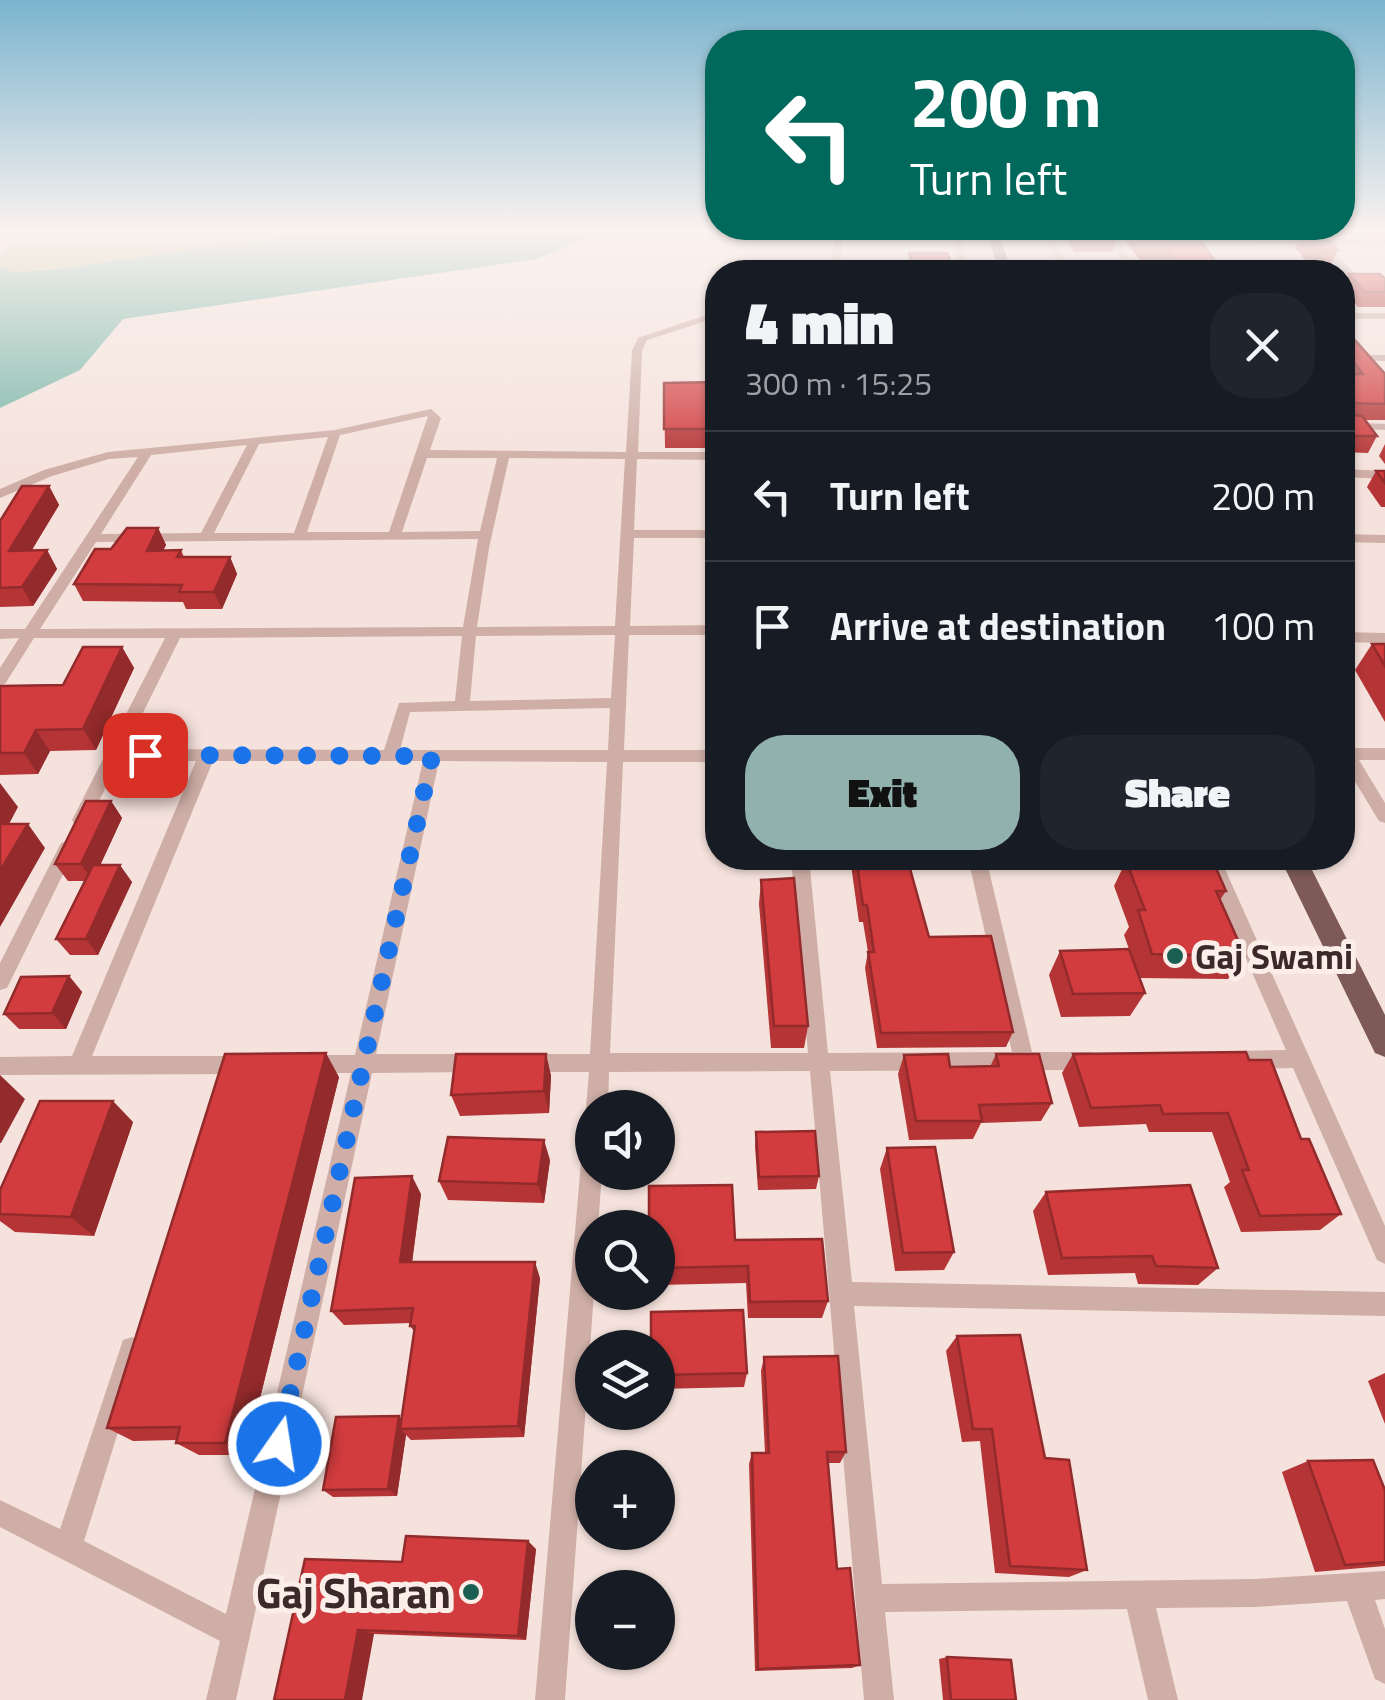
<!DOCTYPE html>
<html lang="en">
<head>
<meta charset="utf-8">
<style>
  :root { --surface:#171b24; --page:#20242c; --text:#f1f3f6; --muted:#9ea1a6; --line:#363941; --accent:#90b1ac }
  body { margin:0; font-family:"Titillium Web",sans-serif; background:var(--page); color:var(--text); height:100vh; display:flex; flex-direction:column; font-size:38px; white-space:nowrap }
  * { box-sizing:border-box; margin:0 }
  p { font-size:32px; color:var(--muted) }
  .icon { flex:none; width:55px; height:55px; fill:none; stroke:currentColor; stroke-width:2; stroke-linecap:round; stroke-linejoin:round }
  .map { position:relative; flex:1; overflow:hidden }
  .side { position:absolute; left:705px; top:260px; width:650px; height:610px; display:flex; flex-direction:column; background:var(--surface); border-radius:40px; box-shadow:0 2px 8px #0004 }
  .side>* { flex:none }
  .banner { position:absolute; left:705px; top:30px; width:650px; height:210px; border-radius:40px; box-shadow:0 2px 8px #0004; background:#00695c; color:#fff; overflow:hidden }
  .fabs { position:absolute; left:575px; top:1090px; display:grid; gap:20px }
  .fabs a { display:grid; place-items:center; width:100px; height:100px; border-radius:50%; background:var(--surface); box-shadow:0 2px 8px #0004; font-size:50px }
  .pin { position:absolute; display:grid; place-items:center; width:85px; height:85px; color:#fff; margin:-42px; border-radius:20px; box-shadow:0 5px 15px #0006 }
  .me { position:absolute; width:110px; margin:-55px; rotate:13deg; stroke-linejoin:round; filter:drop-shadow(0 0 8px #0008) }
  .turn { display:flex; align-items:center; gap:35px; height:210px; padding:0 40px; font-size:45px }
  .turn .icon { width:130px; height:130px; stroke-width:2.5 }
  .turn b { display:block; font-size:70px; line-height:85px }
  .round { display:grid; place-items:center; flex:none; width:105px; height:105px; border-radius:40px; background:var(--page) }
  .headline { display:flex; align-items:center; justify-content:space-between; height:170px; padding:0 40px }
  h1 { font-size:60px; font-weight:800; line-height:75px }
  .action { display:flex; gap:20px; margin-top:auto; padding:20px 40px }
  .action a { flex:1; height:115px; border-radius:40px; background:var(--accent); color:#111; font-size:40px; font-weight:800; line-height:115px; text-align:center }
  .action a+a { background:var(--page); color:var(--text) }
  ul { padding:0; list-style:none }
  li { display:flex; align-items:center; gap:30px; height:130px; padding:0 40px; border-top:2px solid var(--line) }
  li div { flex:1 }
  li b { display:block; font-size:38px }
  li em { font-style:normal }
  .map>svg:first-child { display:block }
</style>
</head>
<body>
<div class="map">
<svg width="1385" height="1700" viewBox="0 0 1385 1700">
  <rect width="100%" height="100%" fill="#f5e2dc"/>
  <path fill="#c2c59a" d="M21,233h290l-259,37 -38,2 -14,-5v-13z"/>
  <path fill="#77b5a8" d="M311,233h277l-8,8 -44,18 -413,60 -43,51 -80,38v-141l14,5 38,-2z"/>
  <g fill="none" stroke-linecap="round" stroke-linejoin="round">
    <g fill="#ceaea6" fill-rule="evenodd">
      <path d="M835,233h8l-4,39h-9z"/>
      <path d="M951,233h8l10,39h-9z"/>
      <path d="M1043,233h8l19,39h-8z"/>
      <path d="M1106,233h8l23,39h-8z"/>
      <path d="M1181,237l204,3v6l-58,-1 33,33 25,1v6l-31,-2 -37,-38 -139,-3z"/>
      <path d="M718,311v6l-71,23 -5,11 -4,101h80v8l-81,-1 -3,71h84v8h-84l-4,88 88,-1v10h-89l-5,115h94v12h-95l-13,291h198l-17,-195h18l19,195 184,-1 -44,-194h18l46,194h58l7,2 3,7 -3,7 -7,2 -260,1 22,211 533,10v24l-531,-10 28,278 373,-5 130,-8v28l-10,1 10,29v55l-10,-5 -28,-78 -92,6 -99,1 22,92h-30l-21,-91 -242,3 9,88h-30l-54,-629 -201,1 -1,36h-16v8l-6,-8 3,-36h-63l-7,-2 -3,-7 3,-7 7,-2h64l17,-292 -168,-1 -63,293h99l7,2 3,7 -3,7 -7,2 -103,1 -136,627h-30l14,-59 -220,-114v-27l60,29 63,-189 9,-3 9,3 3,9 -60,192 142,73 125,-541h-40l-7,-2 -3,-7 3,-7 7,-2h44l68,-294h-210l-121,295h153l7,2 3,7 -3,7 -7,2 -245,1v-18l72,-1 124,-295h-77l-32,64h-12l-3,-5 93,-182h-131l-29,46 -5,1v-17l19,-30 -19,1v-10h25l113,-172 -29,2 -57,17 -52,22v-9l44,-19 64,-18 227,-22 96,-21 10,9 -11,32 196,2 6,-101 6,-13zM428,416l-39,116h-82l33,-97zM328,437l-34,96h-80l45,-89zM247,445l-46,88 -100,1 50,-79zM427,458h70l-17,73 -78,1zM509,458l116,1 -10,167 -138,1 12,-79zM478,539l-15,88 -423,2 56,-87zM615,635l-4,63 -141,3 6,-65zM462,636l-7,65 -56,2 -15,47 -259,-1 55,-111zM610,708l-2,42h-208l10,-38z"/>
      <rect x="1342" y="313" width="43" height="6"/>
      <path d="M1359,355h26v6l-30,-1 -1,-2z"/>
      <path d="M1342,422l43,2v6l-43,-2z"/>
      <path d="M1342,469l43,2v8l-43,-2z"/>
      <path d="M1342,534l43,1v8l-43,-1z"/>
      <path d="M1342,632l43,1v10l-43,-1z"/>
      <path d="M1342,741l6,1 4,6h33v12h-26l26,43v20l-6,-2 -37,-61z"/>
      <path d="M67,841l6,2 3,5 -69,140 -7,2v-27l61,-120z"/>
      <path d="M1202,858h18l165,368v38l-8,-4 -84,-192 -57,1 -7,-3 -3,-6 3,-6 7,-3 50,-1z"/>
      <path d="M592,1151v21h10l-4,56h-6l2,64 -29,408h-30l46,-538 3,-7z"/>
    </g>
    <g fill="#7d5a57" fill-rule="evenodd">
      <path d="M987,233h12l13,39h-13z"/>
      <path d="M1280,858h26l79,157v42l-10,-4z"/>
    </g>
  </g>
  <g fill="#b53435">
    <path d="M1064,233h54l-5,19h-39z"/>
    <path d="M1119,233h76l28,39h-74z"/>
    <path d="M1221,233h87l-1,1 31,16 -7,15 -22,-1 -14,-16 6,-13z"/>
    <path d="M1324,233h61v2z"/>
    <path d="M909,253l46,19h-47z"/>
    <path d="M1349,274l36,5v28h-27l-15,-18z"/>
    <path d="M1342,330l43,44v46h-21l13,16 -9,17 -26,-1z"/>
    <path d="M718,382v66h-53l-1,-65z"/>
    <path d="M1385,444v20l-6,-8z"/>
    <path d="M1376,471h9v36h-4l-14,-20z"/>
    <path d="M49,486l10,19 -27,45h15l10,19 -24,37 -33,1v-86z"/>
    <path d="M158,528l8,17 -3,5h18l3,7h46l7,17 -15,35h-36l-3,-7 -100,-1 -9,-17 37,-35z"/>
    <path d="M1372,644h13v78l-30,-52z"/>
    <path d="M122,647l12,21 -38,82 -46,1 -12,23 -38,1v-89l63,-1z"/>
    <path d="M111,801l11,17 -22,47 32,17 -34,73h-28l-14,-16 29,-58h-17l-13,-17z"/>
    <path d="M757,858h33l-2,4 -30,1z"/>
    <path d="M850,858h57l22,79 84,95 -7,15 -129,1 -12,-80 3,-16 -5,-30h-4z"/>
    <path d="M1126,861l100,30 -6,9 25,56 -17,23 -89,-1 6,15 -15,23 -69,1 -12,-42 11,-24 69,-2 -5,-14 5,-8 -15,-41z"/>
    <path d="M761,880l47,146 -4,22h-33l-12,-144z"/>
    <path d="M69,976l13,16 -16,37h-47l-15,-15z"/>
    <path d="M546,1054l5,22 -2,37 -89,3 -9,-21z"/>
    <path d="M996,1054l56,49 -11,18 -60,2 -8,16 -64,1 -11,-66 6,-19 46,12h40z"/>
    <path d="M1073,1054l176,6 52,79 40,75 -21,16 -79,2 -17,-45 6,-5 -18,-50h-63l-3,-8 -67,3 -17,-54z"/>
    <path d="M339,1077l-93,378h-47l-23,-12 1,-3 -44,1 -26,-13z"/>
    <path d="M133,1122l-39,114 -79,-4 -15,-11v-31z"/>
    <path d="M756,1132l63,44 -3,13 -58,1 -3,-44z"/>
    <path d="M887,1148l67,104 -10,18 -49,1 -15,-102z"/>
    <path d="M550,1160l-6,43 -96,-3 -9,-19z"/>
    <path d="M1046,1192l172,76 -20,17 -60,-1 -3,-11 -87,2 -15,-64z"/>
    <path d="M421,1194l-9,68 128,16 -16,159 -113,3 -5,-5 -9,61 -64,1 -10,-7 76,-74 2,3 13,-88 -4,-5 1,-3 -67,2 -13,-14z"/>
    <path d="M658,1228l170,73 -6,17h-74l-2,-35 -88,2z"/>
    <path d="M957,1336l88,122 42,112 -18,7 -74,-4 -15,-132 -18,1 -16,-91z"/>
    <path d="M658,1348l89,25 -3,14 -86,2z"/>
    <path d="M764,1357l82,95 -6,11h-12l9,106 23,96 -8,3 -97,3 -6,-207 3,-11h13l-4,-82z"/>
    <path d="M1385,1373v51l-17,-43z"/>
    <path d="M1308,1461l77,29v76l-70,6 -33,-100z"/>
    <path d="M536,1549l-10,91 -152,-6 -100,66 128,-138z"/>
    <path d="M947,1657l69,43h-73l-4,-41z"/>
  </g>
  <g fill="#932a2b">
    <path d="M49,486l10,19 -39,64 -11,-18z"/>
    <path d="M158,528l8,17 -11,23 -8,-17z"/>
    <path d="M47,550l10,19 -24,37 -11,-19z"/>
    <path d="M230,557l7,17 -15,35 -8,-17z"/>
    <path d="M122,647l12,21 -38,82 -13,-21z"/>
    <path d="M36,730l14,21 -12,23 -14,-21z"/>
    <path d="M0,783l18,24 -18,34z"/>
    <path d="M111,801l11,17 -29,63 -12,-17z"/>
    <path d="M28,824l17,24 -45,79v-56z"/>
    <path d="M120,865l12,17 -34,73 -12,-16z"/>
    <path d="M69,976l13,16 -16,37 -14,-16z"/>
    <path d="M326,1053l13,24 -93,378 -21,-12z"/>
    <path d="M546,1054l5,22 -2,37 -5,-22z"/>
    <path d="M0,1075l25,24 -24,44h-1z"/>
    <path d="M113,1101l20,21 -39,114 -23,-19z"/>
    <path d="M544,1140l6,20 -6,43 -6,-19z"/>
    <path d="M412,1176l9,18 -11,84 -10,-16z"/>
    <path d="M535,1262l5,16 -16,159 -6,-11z"/>
    <path d="M399,1416l8,9 -7,4 6,6 -9,61 -9,-7z"/>
    <path d="M528,1541l8,8 -10,91 -8,-4z"/>
    <path d="M358,1630l16,4 -12,66h-17z"/>
  </g>
  <g fill="#d23c3e" stroke="#932a2b" stroke-width="2.5">
    <path d="M1156,233h39l28,39h-39z"/>
    <path d="M1301,234h21l16,16h-23z"/>
    <path d="M909,253h38l8,19h-38z"/>
    <path d="M1248,265l41,1 5,6h-40z"/>
    <path d="M1349,274h31l5,5v13h-20z"/>
    <path d="M1342,330h4l39,44v30l-38,-1v11l15,2 15,20h-28l-7,-9v-42h8l-8,-11h21l-21,-26z"/>
    <path d="M718,382v47h-54v-46z"/>
    <path d="M1376,471h9v12z"/>
    <path d="M22,486h27l-40,65 38,-1 -25,37 -22,1v-67z"/>
    <path d="M127,528h31l-11,23 34,-1 -4,7h53l-16,35h-35l3,-7 -108,-1 21,-35h16z"/>
    <path d="M1372,644h13v22z"/>
    <path d="M83,647h39l-39,82 -47,1 -12,23h-24v-67l63,-1z"/>
    <path d="M86,801h25l-30,63h-26z"/>
    <path d="M0,824h28l-28,47z"/>
    <path d="M856,858h51l22,79 62,-1 22,96 -132,1 -13,-81h6l-7,-47h-4z"/>
    <path d="M1212,859l14,32h-10l29,65 -93,-2 -14,-44h7l-19,-49z"/>
    <path d="M93,865h27l-34,74h-30z"/>
    <path d="M794,878l14,148h-34l-13,-146z"/>
    <path d="M1129,949l16,44 -72,1 -13,-43z"/>
    <path d="M69,976l-17,37 -48,1 17,-37z"/>
    <path d="M1246,1052l3,8h22l30,79h8l32,75 -81,2 -18,-46h7l-21,-57 -65,1 -3,-9 -69,3 -18,-54z"/>
    <path d="M326,1053l-101,390h-49l4,-16 -73,1 118,-374z"/>
    <path d="M456,1054h90l-2,37 -93,4z"/>
    <path d="M948,1054l2,13 49,-1 -3,-12h43l13,49 -73,2 3,16h-66l-12,-66z"/>
    <path d="M40,1101h73l-42,116 -71,-3v-24z"/>
    <path d="M815,1131l4,45 -60,1 -3,-45z"/>
    <path d="M448,1137l96,3 -6,44 -99,-3z"/>
    <path d="M935,1147l19,105 -51,1 -16,-105z"/>
    <path d="M412,1176l-12,86h135l-17,164 -118,3 15,-103h-5l3,-18 -82,3 24,-133z"/>
    <path d="M732,1185l3,55 87,-1 6,62 -78,1 -2,-36 -90,2v-40h-9v-42z"/>
    <path d="M1190,1185l28,83 -62,-2 -4,-10 -90,2 -16,-66z"/>
    <path d="M743,1310l4,63 -89,2v-27h-7v-36z"/>
    <path d="M1020,1335l25,123 24,2 18,110 -77,-4 -18,-137h-19l-16,-93z"/>
    <path d="M838,1356l8,96h-19l10,117 13,-1 10,97 -102,4 -6,-216h17l-5,-96z"/>
    <path d="M399,1416l-11,73 -65,1 13,-73z"/>
    <path d="M1373,1460l12,30v72l-40,3 -37,-104z"/>
    <path d="M406,1536l122,5 -10,95 -160,-6 -13,70h-71l31,-141 97,3z"/>
    <path d="M947,1657l64,3 5,40h-65z"/>
  </g>
  <linearGradient id="sky" x2="0" y2="1"><stop stop-color="#7bb4ce"/><stop offset="0.49" stop-color="#faf2ef"/><stop offset="1" stop-color="#faf2ef" stop-opacity="0"/></linearGradient>
  <rect width="1385" height="471" fill="url(#sky)"/>
  <g fill="none" stroke-linecap="round" stroke-linejoin="round">
    <path stroke="#1a73e8" stroke-width="18" stroke-dasharray="0 32.4" d="M145,755l287,1 -153,688"/>
  </g>
  <g fill="#196052" stroke="#fbeee9" stroke-width="4">
    <circle cx="1175" cy="956" r="10"/>
    <circle cx="471" cy="1592" r="10"/>
  </g>
  <g text-anchor="middle" dominant-baseline="central" stroke-width="10" stroke-linejoin="round" paint-order="stroke">
    <g font-size="35" font-weight="bold" fill="#3a2928" stroke="#fbeee9" text-anchor="start">
      <text x="1195" y="956">Gaj Swami</text>
    </g>
    <g font-size="42" font-weight="bold" fill="#3a2928" stroke="#fbeee9" text-anchor="end">
      <text x="451" y="1592">Gaj Sharan</text>
    </g>
  </g>
</svg>
<div class="fabs">
<a><svg class="icon" aria-label="sound" viewBox="0 0 24 24"><path d="M4 9h4l5-4v14l-5-4H4zM17 9q2 3 0 6"/></svg></a>
<a><svg class="icon" aria-label="search" viewBox="0 0 24 24"><circle cx="10" cy="10" r="6"/><path d="M15 15l6 6"/></svg></a>
<a><svg class="icon" aria-label="layers" viewBox="0 0 24 24"><path d="M12 4l9 5-9 5-9-5zM3 14l9 5 9-5"/></svg></a>
<a>+</a>
<a>−</a>
</div>
<div class="pin" style="left:145px;top:755px;background:#d93025"><svg class="icon" aria-label="arrive" viewBox="0 0 24 24"><path d="M6 21V4h12l-3 4 3 4H6"/></svg></div>
<svg class="me" style="left:279px;top:1444px" viewBox="-20 -20 40 40"><circle r="17" fill="#1a73e8" stroke="#fff" stroke-width="3"/><path d="M0-11L8 9 0 5-8 9z" fill="#fff"/></svg>
<div class="banner">
<div class="turn"><svg class="icon" aria-label="left" viewBox="0 0 24 24"><path d="M17 20v-9H6M10 6l-5 5 5 5"/></svg><div><b>200 m</b>Turn left</div></div>
</div>
<section class="side">
<div class="headline"><div><h1>4 min</h1><p>300 m · 15:25</p></div><a class="round"><svg class="icon" aria-label="close" viewBox="0 0 24 24"><path d="M6 6l12 12M18 6L6 18"/></svg></a></div>
<ul>
<li><svg class="icon" aria-label="left" viewBox="0 0 24 24"><path d="M17 20v-9H6M10 6l-5 5 5 5"/></svg><div><b>Turn left</b></div><em>200 m</em></li>
<li><svg class="icon" aria-label="arrive" viewBox="0 0 24 24"><path d="M6 21V4h12l-3 4 3 4H6"/></svg><div><b>Arrive at destination</b></div><em>100 m</em></li>
</ul>
<div class="action"><a>Exit</a><a>Share</a></div>
</section>
</div>
</body>
</html>
